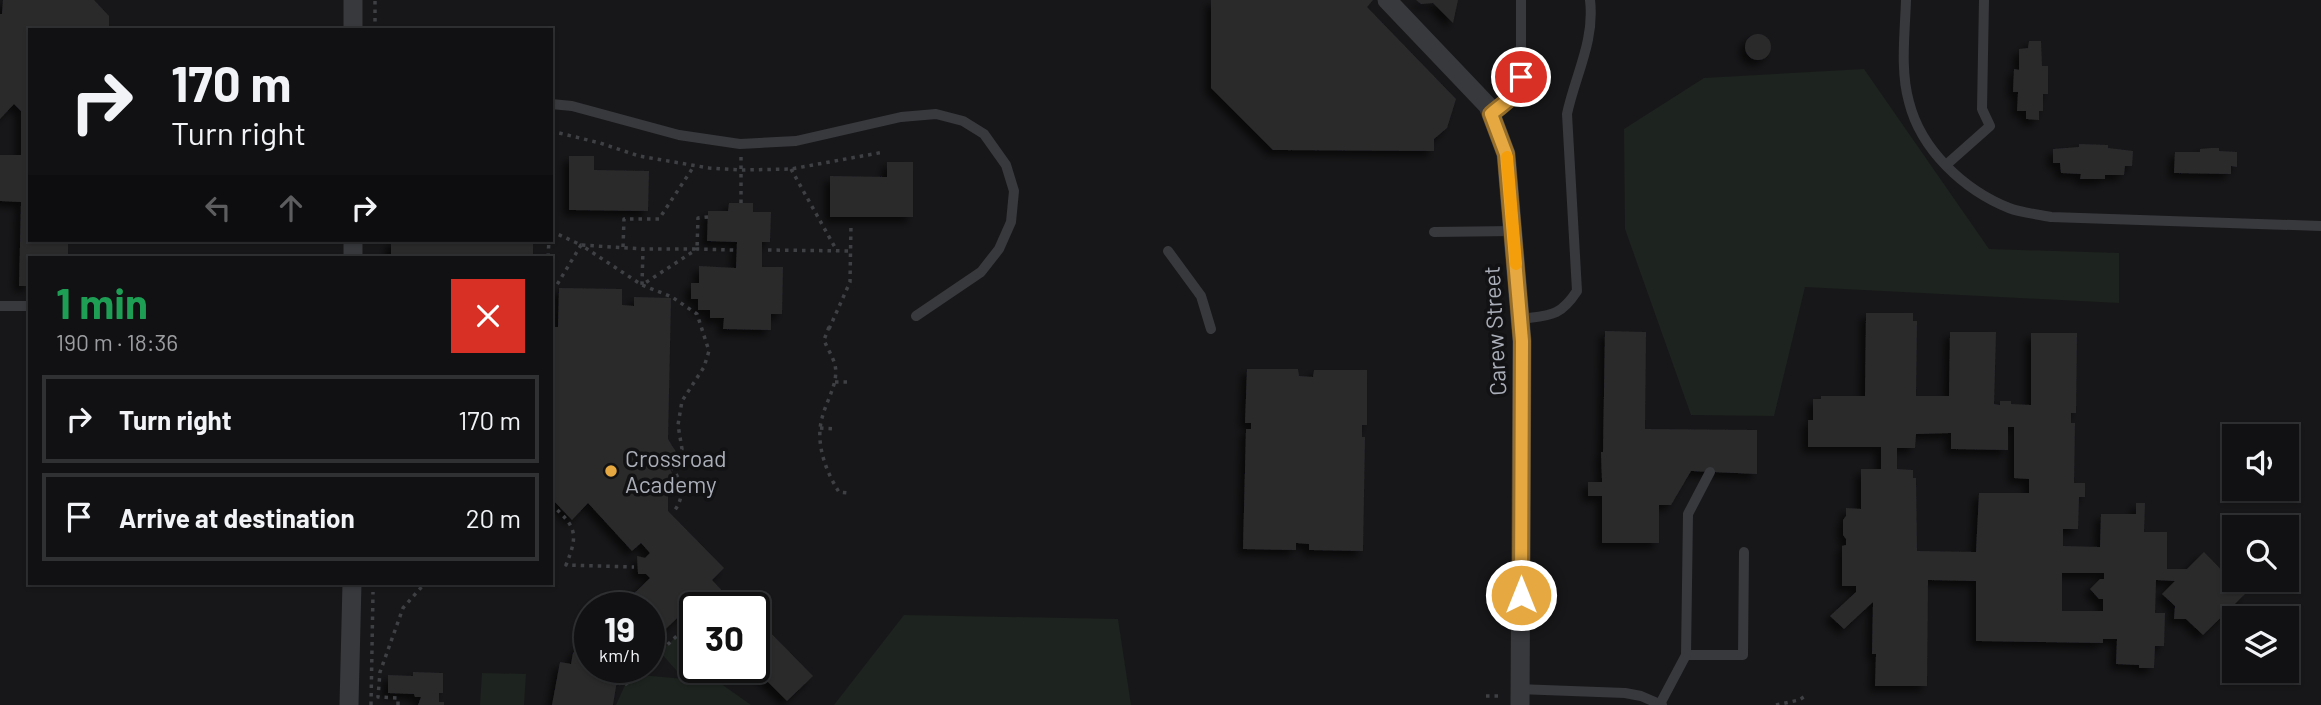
<!DOCTYPE html>
<html lang="en">
<head>
<meta charset="utf-8">
<style>
  :root { --surface:#111113; --page:#1e1f21; --text:#f1f3f6; --muted:#9c9da0; --line:#303133 }
  body { margin:0; font-family:Barlow,sans-serif; background:var(--page); color:var(--text); height:100vh; display:flex; flex-direction:column; font-size:26px; white-space:nowrap }
  * { box-sizing:border-box; margin:0 }
  p { font-size:23px; color:var(--muted) }
  .icon { flex:none; width:38px; height:38px; fill:none; stroke:currentColor; stroke-width:2; stroke-linecap:round; stroke-linejoin:round }
  .map { position:relative; flex:1; overflow:hidden }
  .drawer { position:absolute; left:28px; top:256px; width:525px; height:329px; display:flex; flex-direction:column; background:var(--surface); border-radius:0px; box-shadow:0 2px 5px #0004,0 0 0 2px var(--line) }
  .drawer>* { flex:none }
  .hud { position:absolute; left:28px; top:28px; width:525px; height:214px; border-radius:0px; box-shadow:0 2px 5px #0004,0 0 0 2px var(--line); background:#111113; color:var(--text); overflow:hidden }
  .fabs { position:absolute; left:2222px; top:424px; display:grid; gap:14px }
  .fabs a { display:grid; place-items:center; width:77px; height:77px; border-radius:0px; background:var(--surface); box-shadow:0 2px 5px #0004,0 0 0 2px var(--line); font-size:35px }
  .speed { position:absolute; left:574px; top:592px; display:flex; gap:14px; font-size:35px; font-weight:700; text-align:center }
  .speed>* { display:grid; place-content:center; width:91px; height:91px; border-radius:50%; background:var(--surface); box-shadow:0 2px 5px #0004,0 0 0 2px var(--line); line-height:1 }
  .speed small { font-size:18px; font-weight:400 }
  .speed .limit { border:4px solid #111; border-radius:10px; background:#fff; color:#111 }
  .pin { position:absolute; display:grid; place-items:center; width:60px; height:60px; color:#fff; margin:-30px; border:4px solid #fff; border-radius:50%; box-shadow:0 2px 7px #0007 }
  .me { position:absolute; width:77px; margin:-38px; rotate:0deg; stroke-linejoin:round; filter:drop-shadow(0 0 5px #0008) }
  .turn { display:flex; align-items:center; gap:24px; height:147px; padding:0 28px; font-size:32px }
  .turn .icon { width:91px; height:91px; stroke-width:2.5 }
  .turn b { display:block; font-size:49px; line-height:60px }
  .lanes { display:flex; align-items:center; height:66px; padding:0 28px; background:#0003; justify-content:center; gap:35px; direction:ltr }
  .lanes .off { opacity:.35 }
  .round { display:grid; place-items:center; flex:none; width:74px; height:74px; border-radius:0px; background:var(--page) }
  .headline { display:flex; align-items:center; justify-content:space-between; height:119px; padding:0 28px }
  h1 { font-size:42px; font-weight:700; line-height:52px; color:#1e9e55 }
  ul { padding:0; list-style:none }
  li { display:flex; align-items:center; gap:21px; height:88px; margin:0 14px 10px; padding:0 14px; border:4px solid var(--line); border-radius:0px }
  li div { flex:1 }
  li b { display:block; font-size:26px }
  li em { font-style:normal }
  .map>svg:first-child { display:block }
</style>
</head>
<body>
<div class="map">
<svg width="2321" height="705" viewBox="0 0 2321 705">
  <defs>
    <filter id="shadow"><feDropShadow dx="-5.5" dy="5.5" stdDeviation="3.5" flood-color="#0009"/></filter>
  </defs>
  <rect width="100%" height="100%" fill="#171719"/>
  <g fill="#1d231e">
    <path d="M1864,69l125,180 130,4v50l-314,-16 -31,129 -83,-1 -66,-186 -1,-100 80,-51z"/>
    <path d="M904,615l214,4 13,86h-297z"/>
    <path d="M695,619v48h31l-16,15 10,1 31,22h-135l14,-31 54,5 -24,-27z"/>
    <path d="M482,673l44,1 -2,31h-44z"/>
  </g>
  <g fill="#2a2a2c" fill-rule="evenodd" filter="url(#shadow)">
    <path d="M3,0h91l15,16v14h-79v210h38v17h-38v29h-11l2,-84 -21,-1v-46h21v-44l-7,-7 -14,15v-105h2z"/>
    <path d="M1211,0h162l-6,7 89,92 -9,29 -13,11v12l-161,-1 -62,-62z"/>
    <path d="M1416,0h42l-5,23 -20,-20 -12,1z"/>
    <circle cx="1758" cy="47" r="13"/>
    <path d="M2029,41h12l1,25h6v28h-5v17h-4v9l-13,-1v-8h-9l1,-19h-5l1,-23 5,1v-21l9,-1z"/>
    <path d="M2079,144l29,1v3l25,3 -1,15h-7l-1,9h-19v4h-25l1,-5 -20,-1 -1,-10h-7v-14l26,-2z"/>
    <path d="M2212,148h7v3l18,1v15l-6,-1v8l-57,-1 1,-21h25v-3z"/>
    <path d="M569,156h25v14l55,1 -1,40 -79,-1z"/>
    <path d="M887,162h26v55h-83v-41l57,1z"/>
    <path d="M729,203h24v9h18l-1,30h-8v25h21l-1,47h-11v16l-48,-1 1,-11h-14v-8h-12v-11h-7v-16h8v-17l37,2 1,-26 -30,-1 1,-30h20z"/>
    <rect x="391" y="240" width="142" height="17"/>
    <path d="M559,288l63,1v16l12,1v-9l37,1 -3,141 8,13 -9,11 8,16 -7,12v20l56,57 -12,12 16,17 4,-4 14,14h-50l-4,-3 -43,41v-38h-29l30,-29 -4,-4h-8l-1,-18 8,2 5,-5 -9,-10 -9,8 -44,-48 -16,17 -21,-22v-171h7z"/>
    <path d="M1866,313h47v8h4l-1,75h33l1,-64h46l-2,72 6,1v-4h11v3l20,1v-72h46l-1,80h-5v10h4l-1,60h11v14h-6l-1,32h-15v17l37,1 1,-33h35v-11h9l-1,29h23v37h20l17,-17 41,42 -42,41 -17,-16h-12l1,-13 -13,-12 13,-13 -19,-1 -1,33h10l-1,33h-9l-1,22h-15v-3l-23,-1 1,-25h-14v4l-127,-2v-60l-48,-1 -1,106h-52l1,-32h-4l1,-52 -29,27 -14,-13 26,-24v-6h-14v-40l4,-1v-6l-3,-4v-15l3,-4v-8l15,1v-40h20v-22h-73v-27h5v-21h8v-3h44zM2008,427h6v51l15,1v14h-50l-3,59 -59,-1 -1,-73h-3v-8l-16,-1v-21h18l1,-14 35,-1v16l57,1zM2062,573h42v6h-4l-10,10 9,10h4v12h-41z"/>
    <path d="M1605,331l41,1 -1,97 112,1v44l-66,-3 -20,34h-12v38h-57v-47h-14v-14h14l-1,-30h2z"/>
    <path d="M1247,369h51l1,7 14,1 1,-7h53v55h-5v12h3l-2,114 -54,-1v-6l-13,-1v7l-53,-1 3,-120h5v-6h-6z"/>
    <path d="M754,616l59,60 -26,25 -33,-33z"/>
    <path d="M590,637v30h20l-6,5 14,3 -5,30h-61l8,-43 11,2 2,-11z"/>
    <path d="M413,672l30,1v20h-4v9h5v3h-26l3,-8h-6l-1,-3 -26,-1v-18l25,1z"/>
  </g>
  <g fill="none" stroke-linecap="round" stroke-linejoin="round">
    <g stroke="#3e4044" stroke-width="3.5" stroke-dasharray="3.5 5" stroke-linecap="butt">
      <path d="M375,30v-30"/>
      <path d="M551,131l49,12 39,13 70,12 32,2 50,-1 93,-17"/>
      <path d="M741,157v46"/>
      <path d="M791,169l46,82"/>
      <path d="M708,217l-10,1 -1,31h-54l-1,36 55,-36 37,1"/>
      <path d="M551,231l30,14 62,4"/>
      <path d="M623,247l1,-28h35l35,-53"/>
      <path d="M768,250l83,1"/>
      <path d="M548,257l1,-17"/>
      <path d="M551,288h4l26,-43 61,40 30,12 25,17 12,37 -5,16 -22,34 -4,24 4,24 -12,14c10,16 17,32 4,48"/>
      <path d="M829,327l-5,13c3,8 9,17 11,25 4,18 -9,36 -13,53 -7,25 4,54 17,74l9,1"/>
      <path d="M829,329l21,-47 1,-58"/>
      <path d="M835,382h17"/>
      <path d="M820,428l16,1"/>
      <path d="M551,504c25,23 28,29 15,61l68,2"/>
      <path d="M649,662l46,-43"/>
      <path d="M617,683l9,1 18,-17"/>
      <path d="M1486,696h15"/>
      <path d="M371,705l2,-113"/>
      <path d="M398,705v-7l-20,-1 2,-25 23,-64 22,-25"/>
      <path d="M1776,705l23,-5 8,-5"/>
    </g>
    <g stroke="#38393d" stroke-width="10">
      <path d="M1906,0c-1,33 -6,70 3,102 12,48 55,88 100,106 13,5 28,6 42,9l270,9"/>
      <path d="M551,104l21,2 107,29 61,9 56,-3 105,-24 35,-3 27,7 21,13 22,31 8,26 -3,31 -12,27 -18,23 -65,44"/>
      <path d="M1491,114c14,-12 26,-17 30,-37v-77"/>
      <path d="M1946,165l44,-39 -8,-17 2,-109"/>
      <path d="M1434,232l79,-1"/>
      <path d="M1168,251l33,45 10,33"/>
      <path d="M0,306h30"/>
      <path d="M1521,319c29,-4 39,-2 56,-28l-10,-177c8,-38 28,-73 23,-114"/>
      <path d="M1686,655h57l1,-103"/>
      <path d="M1520,689l105,4 16,3 21,9"/>
      <path d="M1660,704l26,-49 2,-141 22,-42"/>
    </g>
    <g stroke="#38393d" stroke-width="19">
      <path d="M353,0v30"/>
      <path d="M1387,0l101,106 18,48 16,187 -2,364"/>
      <path d="M353,257v-17"/>
      <path d="M349,705l3,-122"/>
    </g>
  </g>
  <g fill="none" stroke-linecap="round" stroke-linejoin="round">
    <defs>
      <path id="route" d="M1521,595l1,-254 -16,-187 -15,-40c14,-12 26,-17 30,-37"/>
    </defs>
    <use href="#route" stroke="#966e2b" stroke-width="18"/>
    <use href="#route" stroke="#e6a942" stroke-width="12"/>
    <path stroke="#f59e0b" stroke-width="12" d="M1507,157l9,107"/>
  </g>
  <circle fill="#e6a942" stroke="#121214" stroke-width="2.5" cx="611" cy="471" r="7"/>
  <g text-anchor="middle" dominant-baseline="central" stroke-width="7" stroke-linejoin="round" paint-order="stroke">
    <g font-size="23" fill="#aaaeb8" stroke="#121214">
      <text transform="translate(1494 331) rotate(-93)">Carew Street</text>
    </g>
    <g font-size="23" fill="#aaaeb8" stroke="#121214" text-anchor="start">
      <text x="625" y="458">Crossroad<tspan x="625" dy="26">Academy</tspan></text>
    </g>
  </g>
</svg>
<div class="fabs">
<a><svg class="icon" aria-label="sound" viewBox="0 0 24 24"><path d="M4 9h4l5-4v14l-5-4H4zM17 9q2 3 0 6"/></svg></a>
<a><svg class="icon" aria-label="search" viewBox="0 0 24 24"><circle cx="10" cy="10" r="6"/><path d="M15 15l6 6"/></svg></a>
<a><svg class="icon" aria-label="layers" viewBox="0 0 24 24"><path d="M12 4l9 5-9 5-9-5zM3 14l9 5 9-5"/></svg></a>
</div>
<div class="speed"><div>19<small>km/h</small></div><div class="limit">30</div></div>
<div class="pin" style="left:1521px;top:77px;background:#d93025"><svg class="icon" aria-label="arrive" viewBox="0 0 24 24"><path d="M6 21V4h12l-3 4 3 4H6"/></svg></div>
<svg class="me" style="left:1521px;top:595px" viewBox="-20 -20 40 40"><circle r="17" fill="#e6a942" stroke="#fff" stroke-width="3"/><path d="M0-11L8 9 0 5-8 9z" fill="#fff"/></svg>
<div class="hud">
<div class="turn"><svg class="icon" aria-label="right" viewBox="0 0 24 24"><path d="M7 20v-9h11M14 6l5 5-5 5"/></svg><div><b>170 m</b>Turn right</div></div>
<div class="lanes"><svg class="icon off" aria-label="left" viewBox="0 0 24 24"><path d="M17 20v-9H6M10 6l-5 5 5 5"/></svg><svg class="icon off" aria-label="ahead" viewBox="0 0 24 24"><path d="M12 20V5M6 11l6-6 6 6"/></svg><svg class="icon" aria-label="right" viewBox="0 0 24 24"><path d="M7 20v-9h11M14 6l5 5-5 5"/></svg></div>
</div>
<section class="drawer">
<div class="headline"><div><h1>1 min</h1><p>190 m · 18:36</p></div><a class="round" style="background:#d93025;color:#fff"><svg class="icon" aria-label="close" viewBox="0 0 24 24"><path d="M6 6l12 12M18 6L6 18"/></svg></a></div>
<ul>
<li><svg class="icon" aria-label="right" viewBox="0 0 24 24"><path d="M7 20v-9h11M14 6l5 5-5 5"/></svg><div><b>Turn right</b></div><em>170 m</em></li>
<li><svg class="icon" aria-label="arrive" viewBox="0 0 24 24"><path d="M6 21V4h12l-3 4 3 4H6"/></svg><div><b>Arrive at destination</b></div><em>20 m</em></li>
</ul>
</section>
</div>
</body>
</html>
